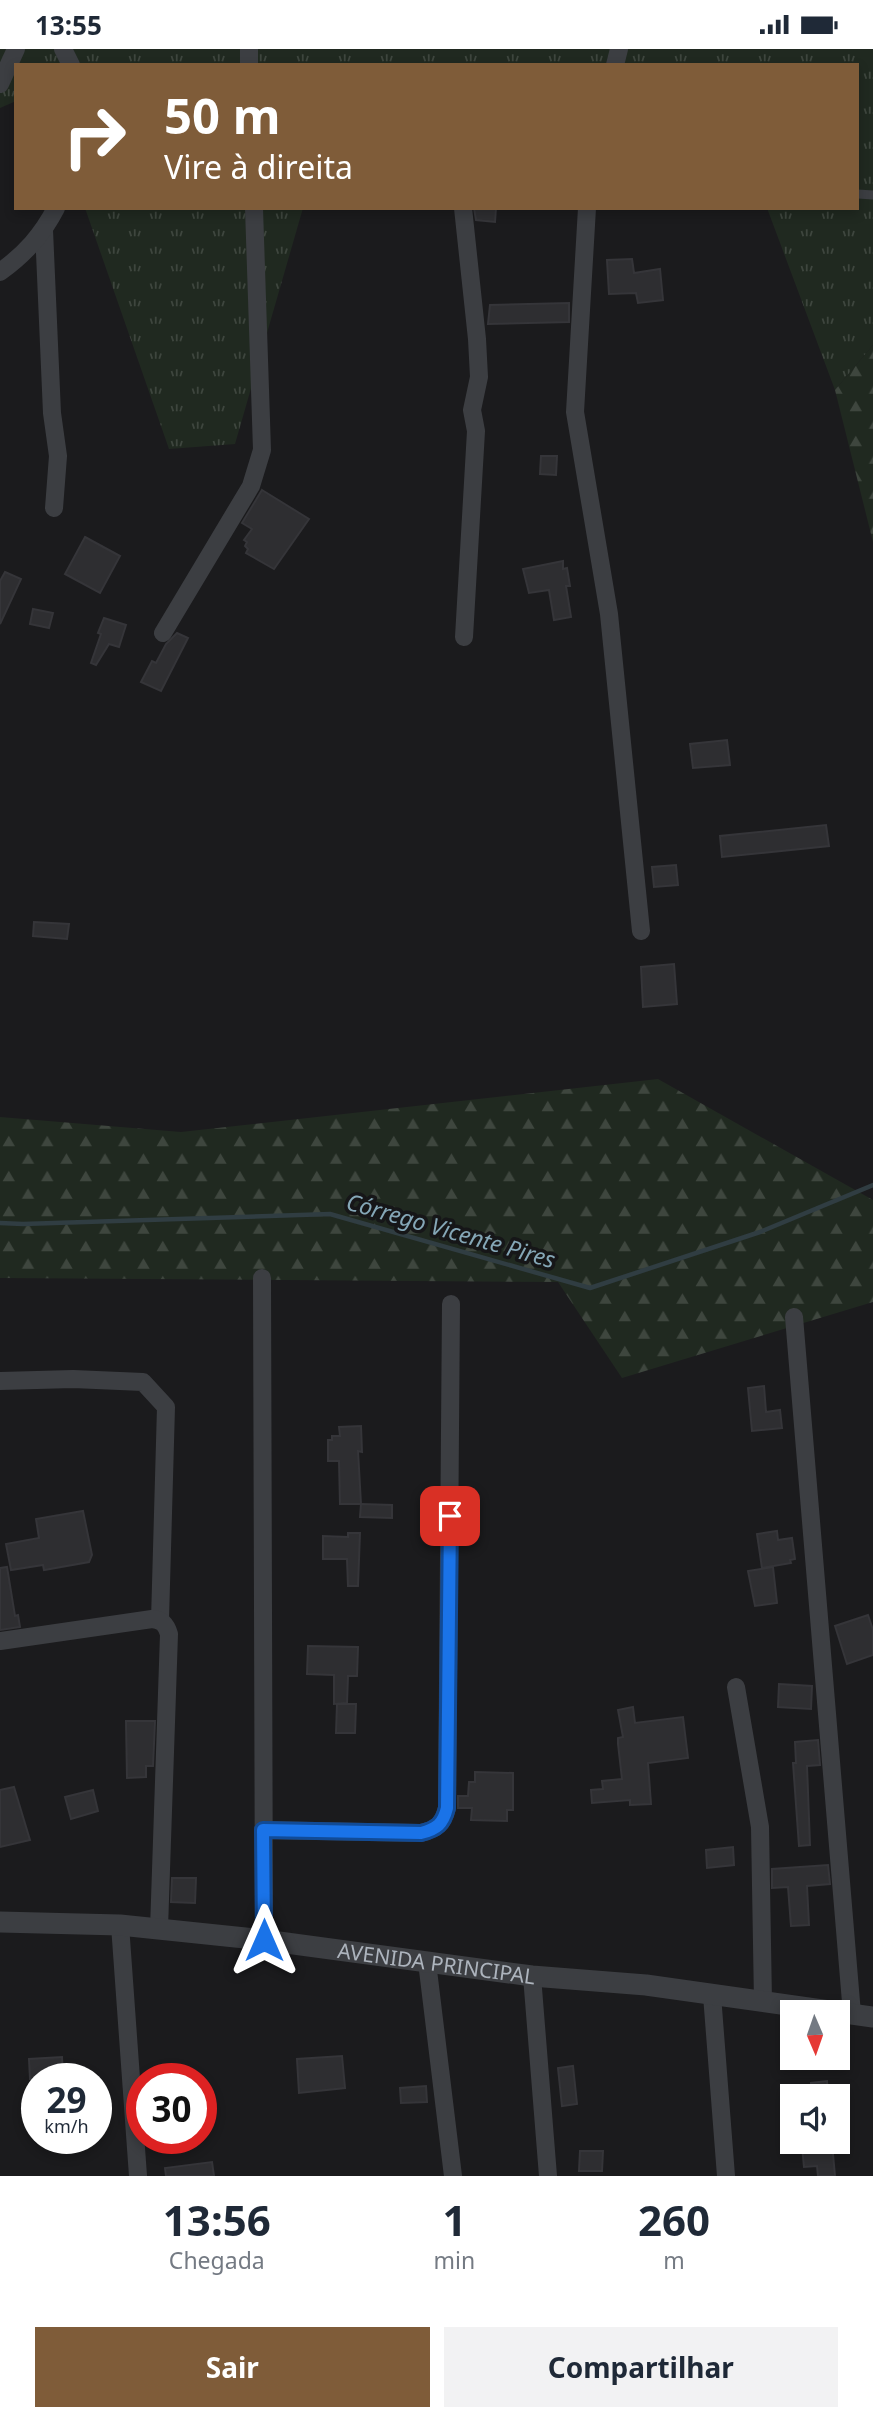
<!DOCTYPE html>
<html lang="pt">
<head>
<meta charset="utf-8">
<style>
  :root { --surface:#fff; --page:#f2f2f3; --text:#1f2937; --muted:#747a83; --accent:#7f5c39 }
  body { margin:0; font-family:"Noto Sans",sans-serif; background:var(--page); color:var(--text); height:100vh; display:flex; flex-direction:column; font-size:26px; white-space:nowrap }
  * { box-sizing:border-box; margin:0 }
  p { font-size:23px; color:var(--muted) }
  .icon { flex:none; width:38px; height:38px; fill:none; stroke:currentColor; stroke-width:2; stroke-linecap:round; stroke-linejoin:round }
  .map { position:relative; height:2127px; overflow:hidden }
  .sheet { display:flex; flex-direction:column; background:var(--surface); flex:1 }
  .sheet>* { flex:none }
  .guide { position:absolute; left:14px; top:14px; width:845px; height:147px; border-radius:0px; box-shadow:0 4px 10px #0003; background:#7f5c39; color:#fff; overflow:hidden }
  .needle { width:46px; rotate:178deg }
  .buttons { position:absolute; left:780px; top:1951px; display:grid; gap:14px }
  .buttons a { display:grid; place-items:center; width:70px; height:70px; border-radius:0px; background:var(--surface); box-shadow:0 4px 10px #0003; font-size:35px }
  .speed { position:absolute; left:21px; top:2014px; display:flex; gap:14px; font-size:35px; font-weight:700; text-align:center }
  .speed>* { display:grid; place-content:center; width:91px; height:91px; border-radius:50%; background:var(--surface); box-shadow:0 4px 10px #0003; line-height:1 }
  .speed small { font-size:18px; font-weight:400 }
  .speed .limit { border:10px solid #d22; background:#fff; color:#111 }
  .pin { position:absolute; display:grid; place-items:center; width:60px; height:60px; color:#fff; margin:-30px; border-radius:14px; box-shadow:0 4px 10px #0006 }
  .me { position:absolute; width:77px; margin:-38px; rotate:0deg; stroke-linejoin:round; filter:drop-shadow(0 0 5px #0008) }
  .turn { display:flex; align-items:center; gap:24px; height:147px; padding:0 35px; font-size:32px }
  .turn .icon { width:91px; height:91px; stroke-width:2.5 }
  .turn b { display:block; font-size:49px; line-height:60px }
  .eta { display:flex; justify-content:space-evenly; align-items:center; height:119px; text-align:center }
  .eta b { font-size:42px; font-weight:700; line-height:49px }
  .button { display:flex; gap:14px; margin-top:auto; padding:14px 35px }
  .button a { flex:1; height:80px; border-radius:0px; background:var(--accent); color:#fff; font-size:28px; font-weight:700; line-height:80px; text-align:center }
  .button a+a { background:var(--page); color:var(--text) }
  .status { display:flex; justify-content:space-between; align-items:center; height:49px; padding:0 35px; background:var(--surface); direction:ltr }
  .status svg { height:19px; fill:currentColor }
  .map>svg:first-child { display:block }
</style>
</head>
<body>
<div class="status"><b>13:55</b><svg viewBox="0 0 49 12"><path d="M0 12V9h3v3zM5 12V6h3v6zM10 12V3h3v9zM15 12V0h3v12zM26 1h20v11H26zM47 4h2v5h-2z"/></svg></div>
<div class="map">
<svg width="873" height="2127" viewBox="0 0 873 2127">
  <defs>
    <pattern id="grass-tufts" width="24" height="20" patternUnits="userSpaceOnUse" patternTransform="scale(1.75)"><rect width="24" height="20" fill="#202920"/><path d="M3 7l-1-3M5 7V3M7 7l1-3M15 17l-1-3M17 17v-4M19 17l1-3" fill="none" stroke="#3e463e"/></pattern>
    <pattern id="forest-firs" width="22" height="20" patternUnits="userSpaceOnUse" patternTransform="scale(1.75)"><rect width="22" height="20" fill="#202920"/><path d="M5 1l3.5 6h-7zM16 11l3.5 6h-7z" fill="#3e463e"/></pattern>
  </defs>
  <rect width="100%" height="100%" fill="#1b1b1d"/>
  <g fill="url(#grass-tufts)">
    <path d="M0,0h873v296l-38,45 -68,-182h91v-143h-842v36l-16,7z"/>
    <path d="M85,159h218l-68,236 -66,5z"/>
  </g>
  <g fill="url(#forest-firs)">
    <path d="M873,296v197l-38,-152z"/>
    <path d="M658,1030l215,121v102l-251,76 -64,-96 -558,-4v-161l181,15z"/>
  </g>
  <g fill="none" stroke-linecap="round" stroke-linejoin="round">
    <path stroke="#303d42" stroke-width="4.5" d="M0,1174l23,1 307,-10 260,74 170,-56 113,-47"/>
  </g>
  <g fill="#2e2e31" stroke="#353539" stroke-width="2">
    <path d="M474,159h22l-1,14 -19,-2z"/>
    <path d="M632,210l2,14 26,-4 3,31 -25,3 -2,-10 -27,1 -2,-34z"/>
    <path d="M569,254v19l-81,2 2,-19z"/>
    <path d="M541,407h16l-1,19 -16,-1z"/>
    <path d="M262,441l47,29 -35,50 -28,-16 2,-4 -3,-3 2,-4 -3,-2 8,-11 -10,-6z"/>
    <path d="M85,488l35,19 -20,37 -35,-19z"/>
    <path d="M563,512v8l4,-1 3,18h-4l5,31 -17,3 -5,-30 -20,3 -6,-24z"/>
    <path d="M5,523l16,7 -21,45v-43z"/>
    <path d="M33,560l20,4 -4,15 -19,-4z"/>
    <path d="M104,569l22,7 -7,22 -10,-3 -13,21 -5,-2 10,-29 -3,-1z"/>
    <path d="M177,584l11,5 -27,53 -20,-9 11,-21 4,2 10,-19z"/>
    <path d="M727,691l3,25 -37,3 -3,-24z"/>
    <path d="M826,776l3,21 -107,11 -2,-21z"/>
    <path d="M676,816l2,20 -24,2 -2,-20z"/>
    <path d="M34,873l35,2 -2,15 -34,-3z"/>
    <path d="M674,915l3,40 -34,3 -2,-40z"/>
    <path d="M764,1337l2,26 14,-2 2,18 -30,3 -4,-43z"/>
    <path d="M361,1377l1,26 -4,-1 3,53h-21l-1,-43h-11v-21h4v-4h8l-1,-9z"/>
    <path d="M361,1455l31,1v13l-32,-1z"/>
    <path d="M83,1462l9,44 -3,7 -45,8 -1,-5 -32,5 -5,-26 33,-6 -3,-19z"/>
    <path d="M777,1482l1,9 14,-2 3,21 -5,1 1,3 -29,5 -5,-34z"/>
    <path d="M348,1484h12l-2,53h-10l-1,-27h-24v-23l25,1z"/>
    <path d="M7,1518l8,49 3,-1 2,12 -20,3v-62z"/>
    <path d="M773,1518l4,36 -22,3 -7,-35z"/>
    <path d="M868,1566l5,15v25l-26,9 -12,-38z"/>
    <path d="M308,1597l50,1 -1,29h-9l-1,27 -13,1v-29l-27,-1z"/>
    <path d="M779,1635l33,2 -1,23 -33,-2z"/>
    <path d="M337,1655h19l-1,29h-19z"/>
    <path d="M633,1658l2,16 48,-6 5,41 -40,5 3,41 -21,1v-5l-38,3 -1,-13 12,-1 -1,-8 20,-2 -4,-35v-6l5,-1 -5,-27z"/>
    <path d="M126,1672h29l-2,45h-7v11l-19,1z"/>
    <path d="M818,1691l2,25 -13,1 3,79 -11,1 -6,-83h3l-1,-21z"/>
    <path d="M475,1723l38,1v37h-6v11l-36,-1 1,-12h-14v-12h10l1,-14h6z"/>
    <path d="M14,1738l16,53 -30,7v-57z"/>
    <path d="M93,1741l5,21 -27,8 -6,-22z"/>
    <path d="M733,1798l1,18 -27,3 -1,-18z"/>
    <path d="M828,1816l2,19 -23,2 2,39 -18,1 -3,-39 -16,1v-19z"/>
    <path d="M172,1829h24l-1,25 -24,-1z"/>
    <path d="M342,2007l3,32 -46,5 -2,-34z"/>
    <path d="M62,2008l1,19 -14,1 1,2h-20l-1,-20z"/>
    <path d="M573,2017l4,38 -15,2 -4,-38z"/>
    <path d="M827,2032l1,13 -17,2v-13z"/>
    <path d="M426,2037l1,16 -26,1 -1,-15z"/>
    <path d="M832,2094l3,33h-17l-1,-10 -13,1 -2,-21z"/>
    <path d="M580,2102h23l-1,20h-23z"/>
    <path d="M212,2113l2,14h-48l-1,-8z"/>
  </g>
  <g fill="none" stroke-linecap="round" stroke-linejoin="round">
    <path stroke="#3c3e42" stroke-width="9" d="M858,145l15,1"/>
    <g stroke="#3c3e42" stroke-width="18">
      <path d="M63,0l8,16"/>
      <path d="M249,0v16"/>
      <path d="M615,16l4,-16"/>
      <path d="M0,35l16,-35"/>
      <path d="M463,159l14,131 2,38 -7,33 4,21 -12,206"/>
      <path d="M587,159l-12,204 34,202 32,317"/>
      <path d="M44,181l8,183 6,43 -4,52"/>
      <path d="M0,223c25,-18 42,-37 56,-64"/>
      <path d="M163,584l88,-147 11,-36 -8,-242"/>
      <path d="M262,1229l2,662"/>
      <path d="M794,1268l58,697"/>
      <path d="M0,1332l73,-2 70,3 23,25 -6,213"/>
      <path d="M0,1592l152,-22c10,1 14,5 17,15l-10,295"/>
      <path d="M736,1638l24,140 3,175"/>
      <path d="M263,1781l158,3c16,-4 22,-9 26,-25l4,-504"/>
      <path d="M120,1876l18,251"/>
      <path d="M427,1913l26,214"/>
      <path d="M532,1927l16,200"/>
      <path d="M712,1946l14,181"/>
    </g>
    <path stroke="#3c3e42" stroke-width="21" id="s1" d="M0,1873l120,3 144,15 268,36 114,9 227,32"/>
  </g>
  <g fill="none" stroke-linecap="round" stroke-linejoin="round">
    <defs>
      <path id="route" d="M264,1891l-1,-110 158,3c16,-4 22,-9 26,-25l3,-292"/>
    </defs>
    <use href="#route" stroke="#114b97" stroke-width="18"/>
    <use href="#route" stroke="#1a73e8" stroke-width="12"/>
  </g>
  <g text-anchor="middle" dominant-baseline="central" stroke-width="7" stroke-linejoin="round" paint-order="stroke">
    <g font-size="21" fill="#adb4bd" stroke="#161618">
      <text stroke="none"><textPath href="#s1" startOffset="439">AVENIDA PRINCIPAL</textPath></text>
    </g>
    <g font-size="23" font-style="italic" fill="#85a7b7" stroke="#161618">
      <text transform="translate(451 1181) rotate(16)">Córrego Vicente Pires</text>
    </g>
  </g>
</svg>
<div class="buttons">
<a><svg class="needle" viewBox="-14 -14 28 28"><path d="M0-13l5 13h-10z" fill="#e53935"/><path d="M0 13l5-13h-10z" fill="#747a83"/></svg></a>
<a><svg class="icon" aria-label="sound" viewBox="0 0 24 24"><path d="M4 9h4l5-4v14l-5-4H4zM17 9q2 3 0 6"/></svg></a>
</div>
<div class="speed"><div>29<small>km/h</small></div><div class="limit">30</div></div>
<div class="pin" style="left:450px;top:1467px;background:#d93025"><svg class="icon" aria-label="arrive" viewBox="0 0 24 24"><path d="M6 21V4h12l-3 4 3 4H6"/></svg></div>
<svg class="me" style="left:264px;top:1891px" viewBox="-20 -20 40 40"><path d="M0-17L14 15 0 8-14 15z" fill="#1a73e8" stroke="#fff" stroke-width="4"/></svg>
<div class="guide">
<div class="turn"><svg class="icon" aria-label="right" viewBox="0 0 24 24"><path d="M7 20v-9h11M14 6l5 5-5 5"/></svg><div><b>50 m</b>Vire à direita</div></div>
</div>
</div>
<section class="sheet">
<div class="eta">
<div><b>13:56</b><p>Chegada</p></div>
<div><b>1</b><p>min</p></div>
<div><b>260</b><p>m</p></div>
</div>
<div class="button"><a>Sair</a><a>Compartilhar</a></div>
</section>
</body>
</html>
